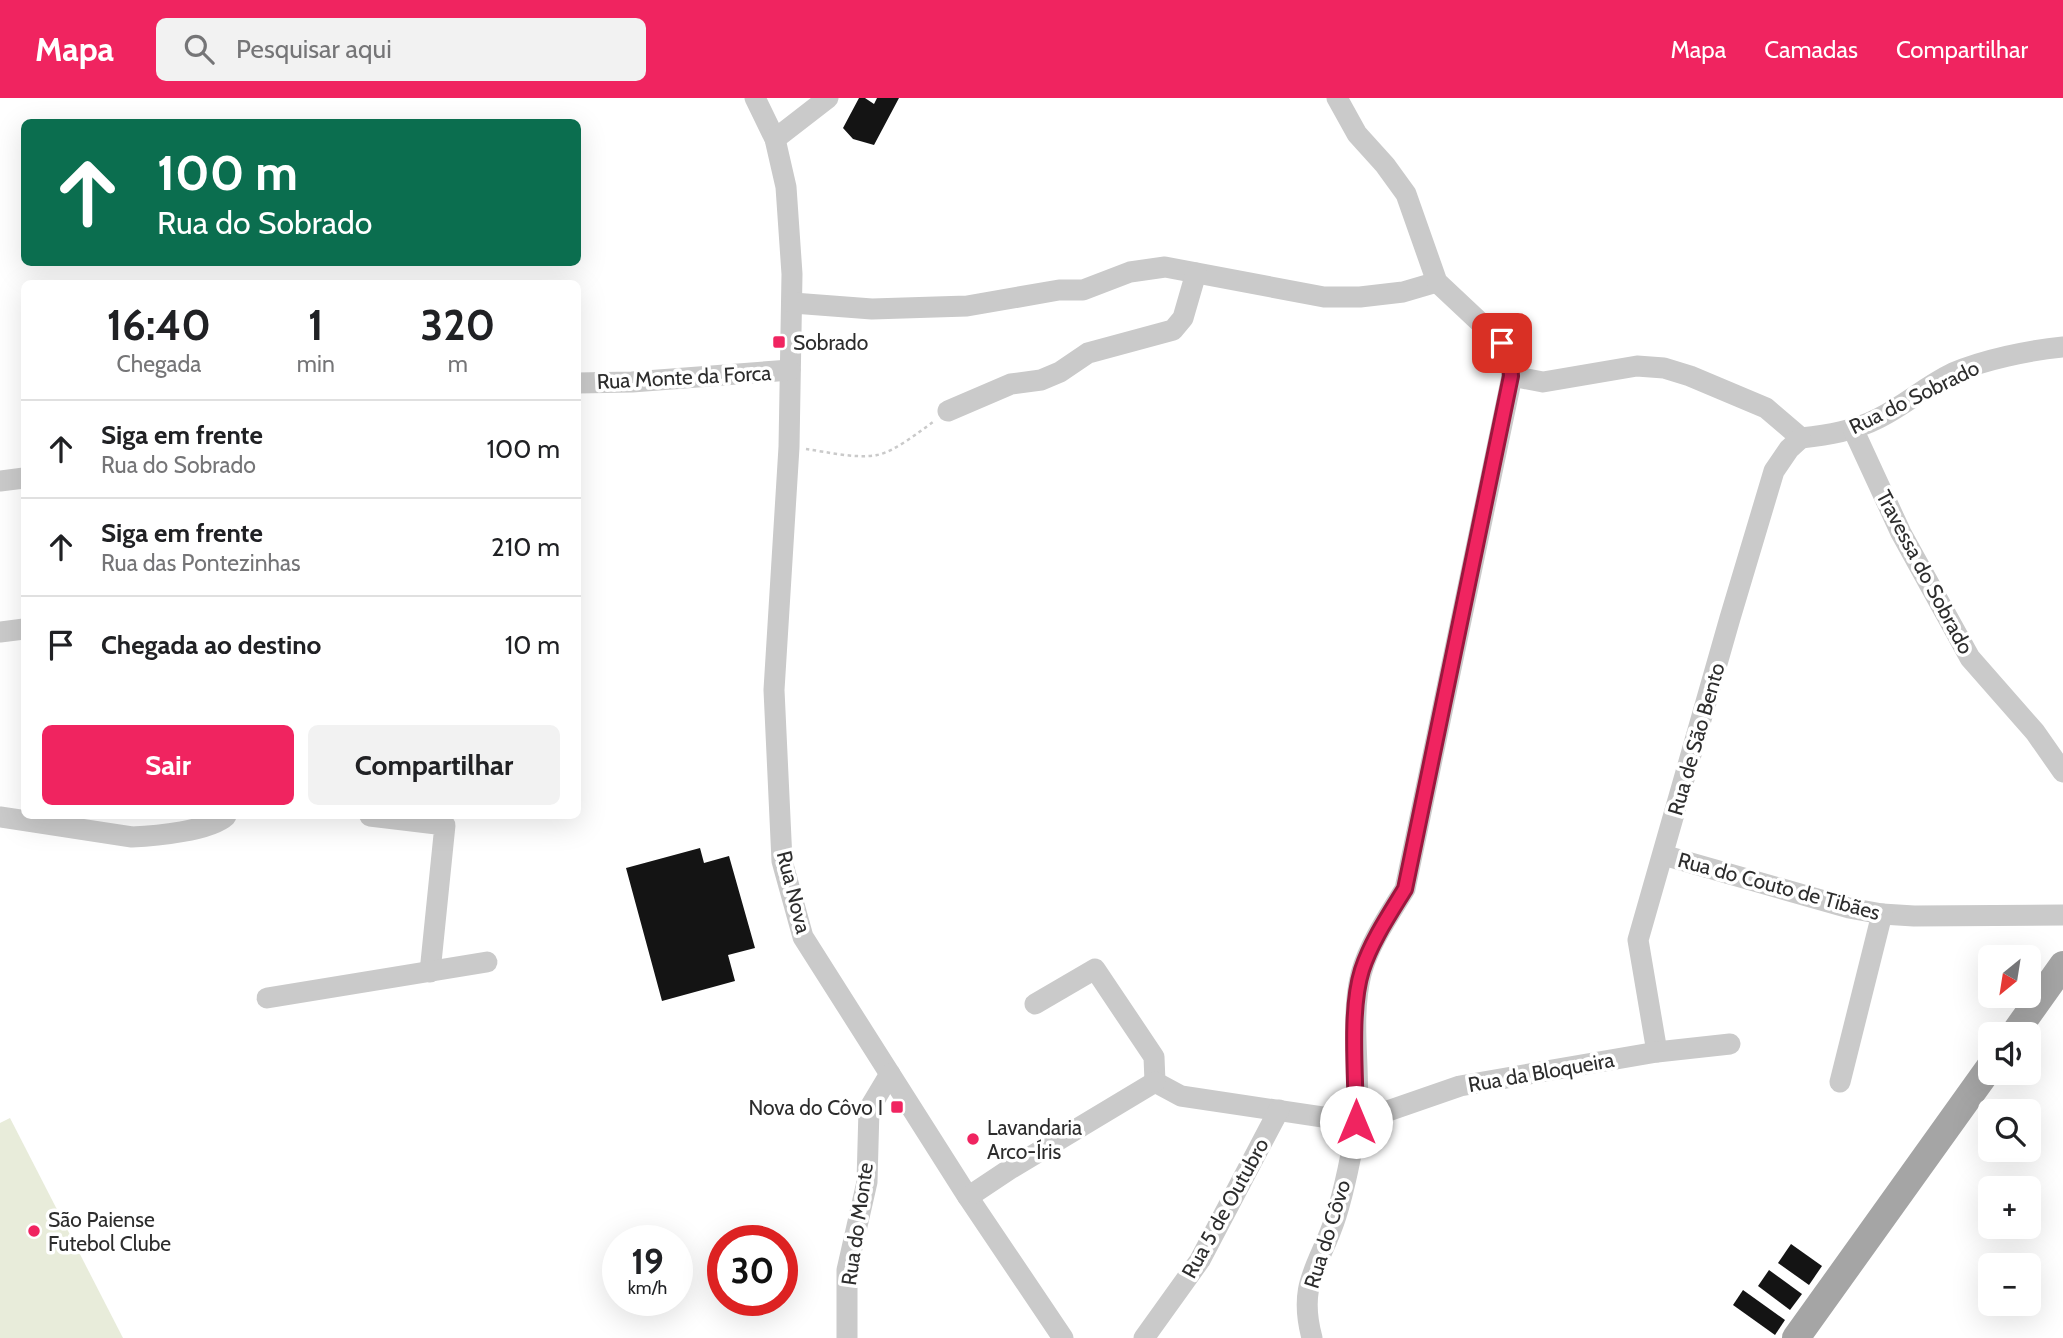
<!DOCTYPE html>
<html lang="pt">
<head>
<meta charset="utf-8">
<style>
  :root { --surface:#fff; --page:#f2f2f2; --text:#202124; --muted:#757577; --line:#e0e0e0; --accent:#f02460 }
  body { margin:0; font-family:Cabin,sans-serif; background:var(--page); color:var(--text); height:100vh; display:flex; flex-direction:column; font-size:26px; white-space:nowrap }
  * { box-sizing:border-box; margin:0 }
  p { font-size:23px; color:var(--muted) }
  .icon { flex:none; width:38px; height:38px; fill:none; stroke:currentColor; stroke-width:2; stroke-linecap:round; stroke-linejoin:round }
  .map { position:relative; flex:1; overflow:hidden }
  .side { position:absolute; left:21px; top:182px; width:560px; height:539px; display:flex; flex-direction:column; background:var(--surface); border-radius:10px; box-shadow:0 7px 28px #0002 }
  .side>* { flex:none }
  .banner { position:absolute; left:21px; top:21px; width:560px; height:147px; border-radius:10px; box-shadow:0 7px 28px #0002; background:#0b6e4f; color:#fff; overflow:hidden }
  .needle { width:46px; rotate:210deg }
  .tools { position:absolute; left:1978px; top:847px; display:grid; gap:14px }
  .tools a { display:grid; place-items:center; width:63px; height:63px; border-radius:10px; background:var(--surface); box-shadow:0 7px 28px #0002; font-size:35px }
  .speed { position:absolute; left:602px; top:1127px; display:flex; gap:14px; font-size:35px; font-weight:700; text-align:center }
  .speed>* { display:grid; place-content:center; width:91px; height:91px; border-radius:50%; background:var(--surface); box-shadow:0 7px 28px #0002; line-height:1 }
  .speed small { font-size:18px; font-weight:400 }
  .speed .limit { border:10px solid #d22; background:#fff; color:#111 }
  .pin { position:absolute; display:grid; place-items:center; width:60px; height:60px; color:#fff; margin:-30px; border-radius:14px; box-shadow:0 4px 10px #0006 }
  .me { position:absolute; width:77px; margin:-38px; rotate:0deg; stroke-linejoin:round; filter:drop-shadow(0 0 5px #0008) }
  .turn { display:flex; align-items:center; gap:24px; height:147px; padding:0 21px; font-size:32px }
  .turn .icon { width:91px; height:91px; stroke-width:2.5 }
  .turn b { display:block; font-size:49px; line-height:60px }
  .eta { display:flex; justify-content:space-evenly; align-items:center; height:119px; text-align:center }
  .eta b { font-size:42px; font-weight:800; line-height:49px }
  .primary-button { display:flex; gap:14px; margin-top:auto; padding:14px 21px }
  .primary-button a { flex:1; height:80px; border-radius:10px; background:var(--accent); color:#fff; font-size:28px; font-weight:800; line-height:80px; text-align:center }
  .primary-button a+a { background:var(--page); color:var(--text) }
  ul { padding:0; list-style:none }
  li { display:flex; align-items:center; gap:21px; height:98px; padding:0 21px; border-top:2px solid var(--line) }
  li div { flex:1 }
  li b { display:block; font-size:26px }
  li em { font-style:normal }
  header { display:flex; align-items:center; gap:42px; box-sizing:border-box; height:98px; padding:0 35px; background:var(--accent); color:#fff }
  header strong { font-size:33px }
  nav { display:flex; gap:38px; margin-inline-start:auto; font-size:24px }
  .search { width:490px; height:63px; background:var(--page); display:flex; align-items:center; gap:18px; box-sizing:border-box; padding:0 24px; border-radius:10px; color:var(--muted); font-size:26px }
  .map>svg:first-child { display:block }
</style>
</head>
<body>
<header>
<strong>Mapa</strong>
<div class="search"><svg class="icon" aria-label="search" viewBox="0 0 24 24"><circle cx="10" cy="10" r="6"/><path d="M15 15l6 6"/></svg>Pesquisar aqui</div>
<nav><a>Mapa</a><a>Camadas</a><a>Compartilhar</a></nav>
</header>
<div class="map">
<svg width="2063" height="1240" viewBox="0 0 2063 1240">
  <rect width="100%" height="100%" fill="#fff"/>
  <path fill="#e8ecda" d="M10,1020l113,220h-123v-215z"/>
  <g fill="#141414">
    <path d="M859,0h6l9,6 3,-6h22l-25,47 -21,-6 -10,-11z"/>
    <path d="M700,750l4,15 25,-7 26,92 -27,7 7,26 -73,20 -36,-133z"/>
    <path d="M1791,1146l31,22 -13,19 -31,-22z"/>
    <path d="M1769,1172l33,24 -12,16 -32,-24z"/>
    <path d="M1743,1192l42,30 -10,15 -42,-30z"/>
  </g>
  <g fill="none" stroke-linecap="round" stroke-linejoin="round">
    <path stroke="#cacaca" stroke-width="2.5" stroke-dasharray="3.5 3.5" stroke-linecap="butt" d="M806,351c21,3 51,10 71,6 17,-3 42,-23 56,-33"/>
    <g stroke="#cacaca" stroke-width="21">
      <path d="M755,0l20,41 11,48 6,87 -3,173 -15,243 8,171 21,76 165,260 95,141"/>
      <path d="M775,41l53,-41"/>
      <path d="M793,205l79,6 95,-3 92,-16h24l47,-18 35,-5 159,30h36l43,-5 34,-10"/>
      <path d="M1512,278l31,6 94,-16 27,2 26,8 76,32 35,30c27,-3 53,-7 78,-20 26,-13 47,-32 74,-45 30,-13 77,-23 110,-26"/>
      <path d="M578,285l54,-1 158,-12"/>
      <path d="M948,313l63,-27 30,-4 19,-8 28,-19 85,-23 10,-12 13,-45"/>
      <path d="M1853,331l48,104 69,125 65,74 28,40"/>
      <path d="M0,383l24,-3"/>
      <path d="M0,534l24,-3"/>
      <path d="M370,718l75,9 -15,147"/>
      <path d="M0,719l132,20c23,-1 78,-6 94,-21"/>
      <path d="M1663,757l186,53 33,6 32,2 149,-1"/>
      <path d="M267,900l220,-36"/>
      <path d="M1035,906l60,-35 59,88 1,25"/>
      <path d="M1657,954l-19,-112 92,-322 44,-147 15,-22 12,-11"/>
      <path d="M1155,984l26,14 175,26 104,-36 197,-34 73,-8"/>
      <path d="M1840,984l42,-168"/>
      <path d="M968,1099l42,-28 145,-87"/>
      <path d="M847,1240v-68l20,-88 2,-73 21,-35"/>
      <path d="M1144,1240l56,-78 79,-150"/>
      <path d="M1312,1240c-15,-56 8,-72 24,-122 8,-25 17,-67 20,-93 6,-50 -7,-99 5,-149 8,-30 28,-59 44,-85l107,-513 -1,-16 -9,-17 -65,-61 -31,-88 -21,-29 -28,-31 -20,-36"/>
    </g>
    <g stroke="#a5a5a5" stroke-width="28">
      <path d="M2014,936l49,-69"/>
      <path d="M1796,1240l194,-271"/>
    </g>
  </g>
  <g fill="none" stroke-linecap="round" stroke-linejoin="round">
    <defs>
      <path id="route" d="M1356,1024c0,-44 -7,-111 6,-152 9,-28 27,-55 43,-81l106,-513 -1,-16 -8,-17"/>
    </defs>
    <use href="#route" stroke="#9c173e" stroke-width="18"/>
    <use href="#route" stroke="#f02460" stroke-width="12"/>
  </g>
  <g fill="#f02460" stroke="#fff" stroke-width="2.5">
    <rect x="772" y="237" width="14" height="14" rx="3.5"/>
    <rect x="890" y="1002" width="14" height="14" rx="3.5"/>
    <circle cx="973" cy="1041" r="7"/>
    <circle cx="34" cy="1133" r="7"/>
  </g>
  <g text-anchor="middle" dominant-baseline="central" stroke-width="7" stroke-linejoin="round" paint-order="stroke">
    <g font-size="21" fill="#2d2d2d" stroke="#fff" text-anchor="start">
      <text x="793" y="244">Sobrado</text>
      <text x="883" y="1009" text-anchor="end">Nova do Côvo I</text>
      <text x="987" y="1029">Lavandaria<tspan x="987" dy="24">Arco-Íris</tspan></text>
      <text x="48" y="1121">São Paiense<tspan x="48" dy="24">Futebol Clube</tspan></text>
    </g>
    <g font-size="21" fill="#2d2d2d" stroke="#fff">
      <text transform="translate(684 279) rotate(-3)">Rua Monte da Forca</text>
      <text transform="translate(1914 299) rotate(-26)">Rua do Sobrado</text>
      <text transform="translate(1925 474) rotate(62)">Travessa do Sobrado</text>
      <text transform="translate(1696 641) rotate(-74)">Rua de São Bento</text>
      <text transform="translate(1779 788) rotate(15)">Rua do Couto de Tibães</text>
      <text transform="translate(794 794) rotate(76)">Rua Nova</text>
      <text transform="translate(1541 974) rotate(-10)">Rua da Bloqueira</text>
      <text transform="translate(1225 1110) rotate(-61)">Rua 5 de Outubro</text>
      <text transform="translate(857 1126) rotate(-82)">Rua do Monte</text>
      <text transform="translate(1327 1136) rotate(-73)">Rua do Côvo</text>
    </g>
  </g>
</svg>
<div class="tools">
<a><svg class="needle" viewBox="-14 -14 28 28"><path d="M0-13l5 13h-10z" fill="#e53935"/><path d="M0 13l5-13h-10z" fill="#757577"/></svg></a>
<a><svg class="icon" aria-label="sound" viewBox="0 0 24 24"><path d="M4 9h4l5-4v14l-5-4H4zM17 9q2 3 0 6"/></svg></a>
<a><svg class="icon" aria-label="search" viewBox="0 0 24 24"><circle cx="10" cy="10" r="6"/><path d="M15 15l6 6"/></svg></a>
<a>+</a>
<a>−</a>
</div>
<div class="speed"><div>19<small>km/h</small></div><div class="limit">30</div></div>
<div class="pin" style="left:1502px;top:245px;background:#d93025"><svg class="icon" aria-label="arrive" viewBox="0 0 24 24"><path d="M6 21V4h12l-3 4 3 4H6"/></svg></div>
<svg class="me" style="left:1356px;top:1024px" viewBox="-20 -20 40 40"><circle r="19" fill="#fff"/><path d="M0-13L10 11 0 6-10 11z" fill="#f02460"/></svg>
<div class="banner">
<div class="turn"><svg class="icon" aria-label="ahead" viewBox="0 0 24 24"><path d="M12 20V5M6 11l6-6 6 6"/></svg><div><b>100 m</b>Rua do Sobrado</div></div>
</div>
<section class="side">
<div class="eta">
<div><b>16:40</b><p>Chegada</p></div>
<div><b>1</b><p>min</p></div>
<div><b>320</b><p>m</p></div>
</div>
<ul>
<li><svg class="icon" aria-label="ahead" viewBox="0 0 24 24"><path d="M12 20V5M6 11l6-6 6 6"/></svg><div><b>Siga em frente</b><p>Rua do Sobrado</p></div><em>100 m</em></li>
<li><svg class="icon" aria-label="ahead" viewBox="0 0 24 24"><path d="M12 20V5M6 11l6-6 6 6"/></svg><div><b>Siga em frente</b><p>Rua das Pontezinhas</p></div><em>210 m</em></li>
<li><svg class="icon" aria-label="arrive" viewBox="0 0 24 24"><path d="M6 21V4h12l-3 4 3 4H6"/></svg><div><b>Chegada ao destino</b></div><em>10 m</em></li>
</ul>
<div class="primary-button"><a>Sair</a><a>Compartilhar</a></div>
</section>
</div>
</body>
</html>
